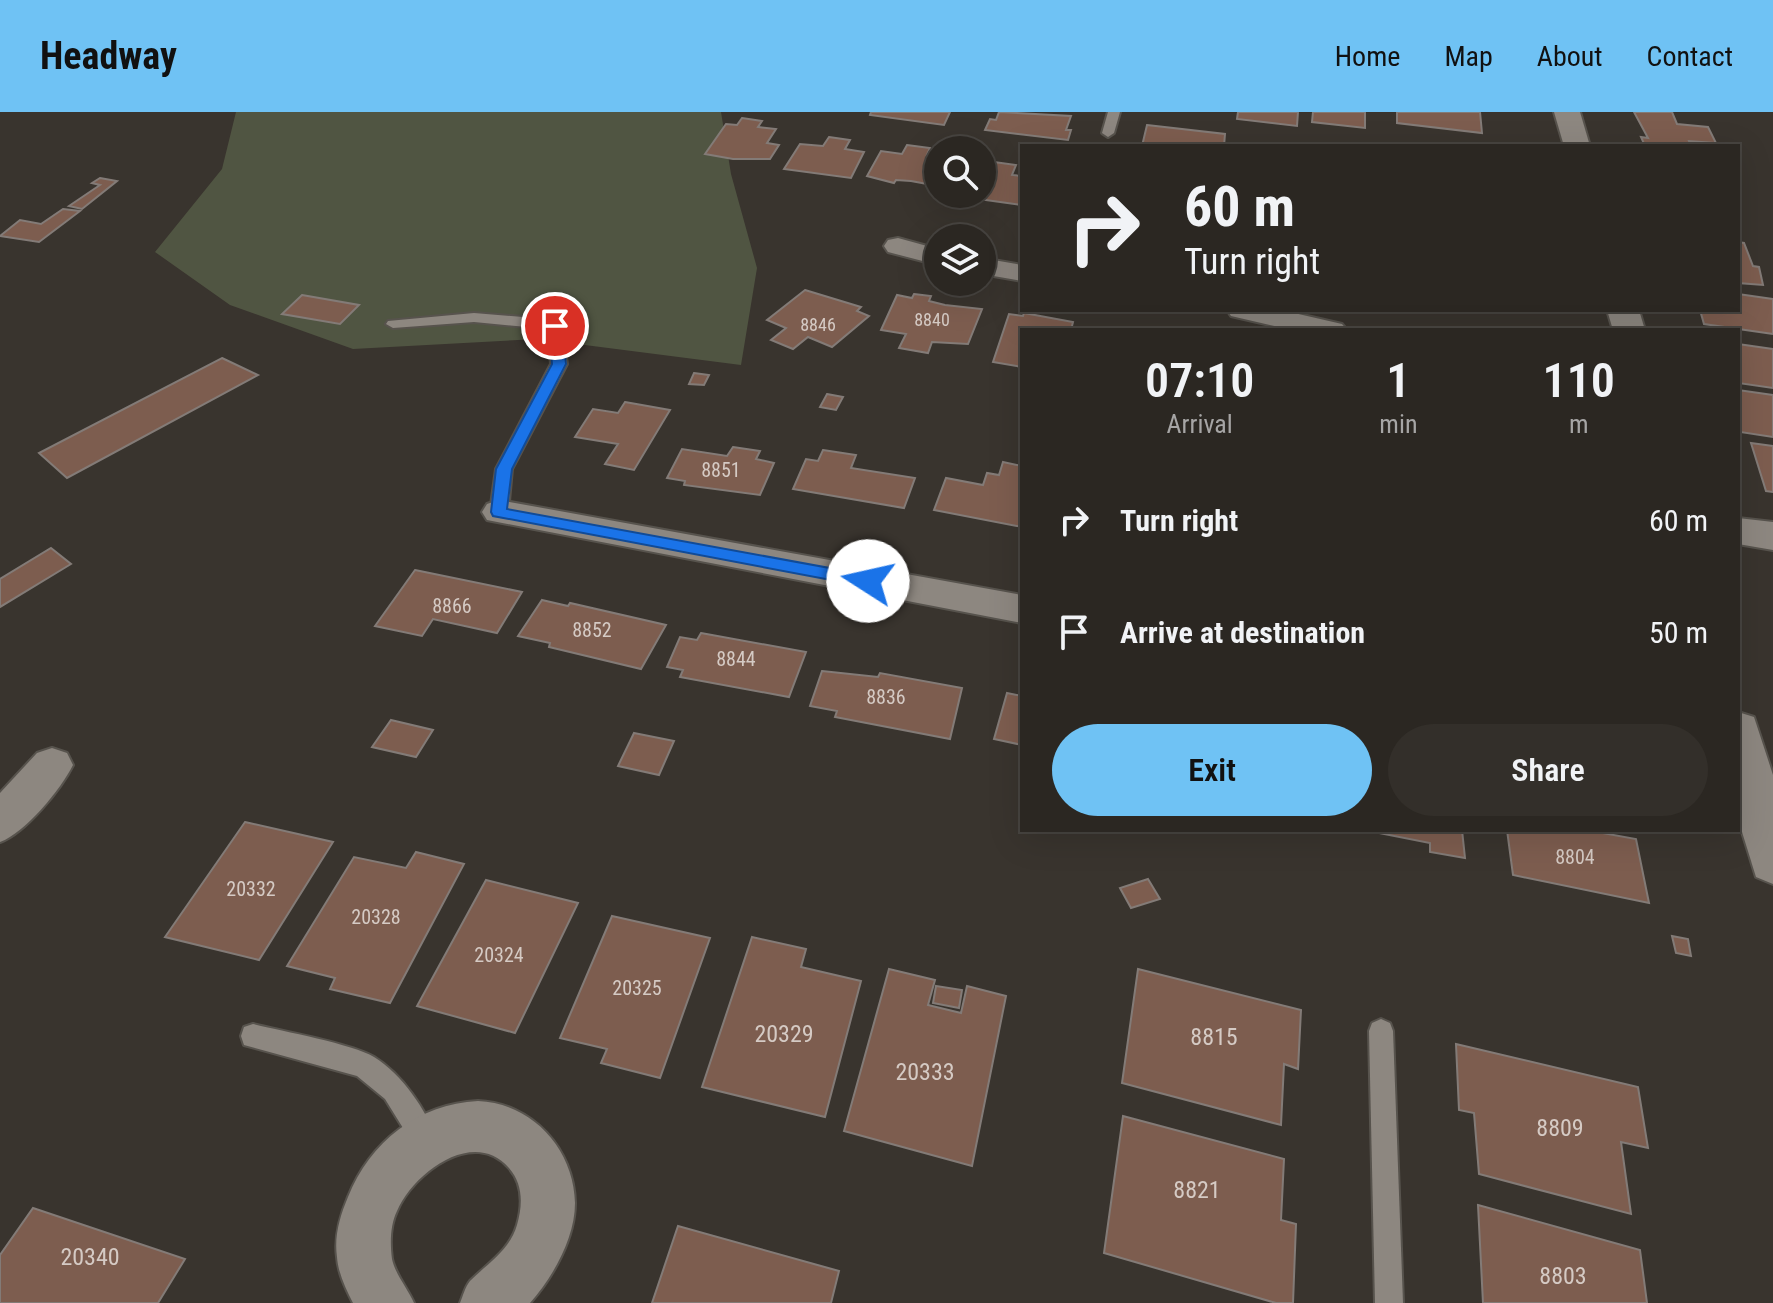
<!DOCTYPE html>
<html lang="en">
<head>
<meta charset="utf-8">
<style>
  :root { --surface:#2b2722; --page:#332f2a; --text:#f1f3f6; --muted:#a6a5a5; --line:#474440; --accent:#6fc2f4 }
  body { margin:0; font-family:"Roboto Condensed",sans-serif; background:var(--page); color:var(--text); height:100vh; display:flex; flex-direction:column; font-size:30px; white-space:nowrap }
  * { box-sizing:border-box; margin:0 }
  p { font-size:26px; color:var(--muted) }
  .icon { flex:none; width:44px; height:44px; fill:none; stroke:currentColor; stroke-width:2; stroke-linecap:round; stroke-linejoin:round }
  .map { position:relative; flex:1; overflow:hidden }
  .details { position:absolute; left:1020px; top:216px; width:720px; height:504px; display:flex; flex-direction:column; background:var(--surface); border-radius:0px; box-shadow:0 8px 32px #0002,0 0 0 2px var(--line) }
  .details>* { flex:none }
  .top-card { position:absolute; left:1020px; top:32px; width:720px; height:168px; border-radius:0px; box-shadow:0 8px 32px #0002,0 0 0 2px var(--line); background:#2b2722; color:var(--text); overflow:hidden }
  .fabs { position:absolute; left:924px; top:24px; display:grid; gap:16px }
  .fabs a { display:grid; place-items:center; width:72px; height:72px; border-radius:50%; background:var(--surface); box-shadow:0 8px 32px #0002,0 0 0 2px var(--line); font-size:40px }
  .pin { position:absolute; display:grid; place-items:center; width:68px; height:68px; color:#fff; margin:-34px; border:4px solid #fff; border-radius:50%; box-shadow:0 2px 8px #0007 }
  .me { position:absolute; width:88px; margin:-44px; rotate:280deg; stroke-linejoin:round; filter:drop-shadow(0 0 6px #0008) }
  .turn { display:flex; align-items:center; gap:28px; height:168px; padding:0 32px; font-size:36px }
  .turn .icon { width:104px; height:104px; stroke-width:2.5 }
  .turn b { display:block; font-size:56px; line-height:68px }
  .eta { display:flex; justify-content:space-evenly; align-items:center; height:136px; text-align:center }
  .eta b { font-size:48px; font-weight:600; line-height:56px }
  .cta { display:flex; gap:16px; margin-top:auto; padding:16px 32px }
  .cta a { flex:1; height:92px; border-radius:48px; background:var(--accent); color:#111; font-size:32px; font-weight:600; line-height:92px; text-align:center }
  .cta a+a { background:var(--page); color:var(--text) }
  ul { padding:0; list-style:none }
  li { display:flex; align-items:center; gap:24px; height:112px; padding:0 32px }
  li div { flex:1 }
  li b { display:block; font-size:30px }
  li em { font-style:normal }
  header { display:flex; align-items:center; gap:48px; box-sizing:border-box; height:112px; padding:0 40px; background:var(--accent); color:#111 }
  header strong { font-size:38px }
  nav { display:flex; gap:44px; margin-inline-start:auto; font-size:28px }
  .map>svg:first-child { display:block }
</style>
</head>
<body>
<header>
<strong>Headway</strong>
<nav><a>Home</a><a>Map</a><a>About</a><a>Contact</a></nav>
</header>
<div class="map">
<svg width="1773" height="1191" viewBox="0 0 1773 1191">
  <rect width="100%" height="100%" fill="#39342e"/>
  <path fill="#505542" d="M236,0h485l10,62 26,94 -16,97 -203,-26 -185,10 -123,-44 -75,-53 67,-83z"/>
  <g fill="#7d5d4f" stroke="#837b77" stroke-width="2">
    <path d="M871,0h79l-6,13 -74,-10z"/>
    <path d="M999,0l72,4 -5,14h5l-3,10 -83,-10 5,-11 6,1z"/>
    <path d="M1238,0h60l-1,14 -60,-7z"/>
    <path d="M1313,0h52v16l-53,-6z"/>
    <path d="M1397,0h83l2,21 -85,-10z"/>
    <path d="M1634,0h38l5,12 31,3 8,16 -27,-2 2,5h-46l-4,-9 7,1z"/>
    <path d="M742,6l20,3 -4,6 18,2 -9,14 12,2 -9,14h-37l-28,-5 21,-30 11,1z"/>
    <path d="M1147,13l78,9 -1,12h-82z"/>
    <path d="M829,25l21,3 -5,9 19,3 -13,26 -67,-9 16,-25 23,2z"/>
    <path d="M907,33l23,3 -3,7 11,1v30l-27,-5 -15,-1 -2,3 -27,-7 14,-25 21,3z"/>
    <path d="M994,50l22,3 -4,10 10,1v29l-65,-9 25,-2v-23l8,1z"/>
    <path d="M100,66l17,3 -35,28 -13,-3 31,-21 -8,-2z"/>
    <path d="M63,97l17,2 -41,31 -39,-6 20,-16 21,4z"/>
    <path d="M1738,130l6,1 9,23 6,1 4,18 -25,-2z"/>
    <path d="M805,178l56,17 -4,4 12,5 -37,31 -24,-10 -15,12 -22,-9 15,-12 -19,-8z"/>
    <path d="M914,182l17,2 -2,5 16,4 37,4 -14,35 -36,-2 -4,11 -29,-5 7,-14 -25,-4 16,-35 15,3z"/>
    <path d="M1738,182l35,5v35l-69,-10 -4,-14h38z"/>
    <path d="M302,183l57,10 -19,19 -58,-10z"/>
    <path d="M1024,201l49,9 -2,8h-49v37l-29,-5 16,-48 14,2z"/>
    <path d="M1738,232l35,5v39l-35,-5z"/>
    <path d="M222,246l36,17 -191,103 -28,-25z"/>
    <path d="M694,261l15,2 -5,10 -15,-1z"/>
    <path d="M1738,278l35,5v42l-33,-5z"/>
    <path d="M827,282l16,3 -7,13 -16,-3z"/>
    <path d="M625,290l45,8 -36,60 -29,-6 13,-20 -43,-7 18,-28 25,4z"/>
    <path d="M1751,331l22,3v46l-7,-1z"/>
    <path d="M733,335l27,4 -4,8 18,4 -14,32 -76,-10 1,-4 -18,-3 15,-29 45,7z"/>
    <path d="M823,338l33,5 -5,13 64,10 -11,30 -111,-19 13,-30 12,2z"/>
    <path d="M1003,350l19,4v61l-88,-17 12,-32 37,7 4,-12 12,2z"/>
    <path d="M51,436l20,16 -71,43v-28z"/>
    <path d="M415,458l107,22 -25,41 -64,-14 -11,17 -47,-10z"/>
    <path d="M542,488l26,6 2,-3 96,22 -25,44 -92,-22 1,-4 -32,-7z"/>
    <path d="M701,521l105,19 -17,45 -109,-20 3,-7 -16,-3 13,-30 17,3z"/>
    <path d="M822,559l56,6 2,-4 82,15 -12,51 -115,-22 2,-6 -27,-5z"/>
    <path d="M1007,581l15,3v49l-28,-6z"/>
    <path d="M391,608l42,10 -17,27 -44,-10z"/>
    <path d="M634,621l40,8 -15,34 -41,-9z"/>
    <path d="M245,710l88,20 -74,118 -94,-23z"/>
    <path d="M1364,718h98l3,28 -35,-6v-9z"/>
    <path d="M1507,718h79l50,9 13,64 -136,-28z"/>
    <path d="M416,740l48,12 -74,139 -60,-14 5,-11 -48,-12 67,-109 52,11z"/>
    <path d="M1148,767l12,20 -29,9 -11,-20z"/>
    <path d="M486,768l92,23 -63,130 -98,-27z"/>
    <path d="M612,804l98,22 -50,140 -59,-15 6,-14 -47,-11z"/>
    <path d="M1672,824l16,3 3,17 -15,-3z"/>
    <path d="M752,825l54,12 -5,18 60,14 -36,136 -123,-30z"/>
    <path d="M889,857l46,11 -7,25 33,8 6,-27 39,10 -34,170 -128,-35z"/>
    <path d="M1138,857l163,41 -3,59 -14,-5 -3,61 -159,-42z"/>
    <path d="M936,874l26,4 -3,18 -26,-5z"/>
    <path d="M1456,932l182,43 10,61 -27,-6 10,72 -152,-40 -5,-61 -15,-3z"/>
    <path d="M1123,1004l161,43 -3,61 15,4 -3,79h-17l-172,-50z"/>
    <path d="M1478,1093l162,45 7,53h-164z"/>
    <path d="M33,1096l152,51 -27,44h-158v-48z"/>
    <path d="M678,1114l161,45 -8,32h-179z"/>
  </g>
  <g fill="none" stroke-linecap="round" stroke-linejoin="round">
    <defs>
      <g id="service">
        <path d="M1108,0h12l-6,21 -6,4 -6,-4z"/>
        <path d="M474,201l61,5 27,8 5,38 -55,105 -4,43 -9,6 -9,-6 6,-43 55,-105 -3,-35 -74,-7 -81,6 -7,-4 2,-3z"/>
        <path d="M1381,907l9,4 3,8 10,272h-28l-6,-272 3,-8z"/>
        <path d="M253,912c28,7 100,20 121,33 29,18 51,52 64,83l-4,9 -9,4 -9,-4 -31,-50 -28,-23 -113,-31 -3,-9 3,-9z"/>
      </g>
      <g id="minor">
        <path d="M898,126l40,11v16l-50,-13 -4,-6 4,-6z"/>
        <path d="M982,146l40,7v16l-40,-7z"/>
        <path d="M1227,198h54l61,14 5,6h-55l-61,-14z"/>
        <path d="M499,388l523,95v28l-535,-103 -5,-8 5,-8z"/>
        <path d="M52,636l15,5 6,12c-12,24 -48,68 -73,77v-49l37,-40z"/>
        <path d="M478,989c54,2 96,48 97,102 0,35 -22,74 -45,100h-70c3,-7 5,-16 10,-22 17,-17 40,-31 47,-56 6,-21 6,-41 -8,-57 -35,-41 -96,5 -112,43 -7,14 -7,33 -5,48 3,15 16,30 22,44h-61c-7,-14 -15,-30 -16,-46 -3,-21 3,-41 11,-60 22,-55 70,-93 130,-96z"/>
      </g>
      <g id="tertiary">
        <path d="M1554,0h26l10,34h-26z"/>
        <path d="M1607,198h32l6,20h-32z"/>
        <path d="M1738,406l35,4v28l-35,-6z"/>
        <path d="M1738,600l16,5 19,58v109l-17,-7 -18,-58z"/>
      </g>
    </defs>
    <use href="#service" stroke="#57534d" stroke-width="4"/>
    <use href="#minor" stroke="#57534d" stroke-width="4"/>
    <use href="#tertiary" stroke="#57534d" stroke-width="4"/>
    <use href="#service" fill="#8d8780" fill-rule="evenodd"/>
    <use href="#minor" fill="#8d8780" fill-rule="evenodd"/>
    <use href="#tertiary" fill="#8d8780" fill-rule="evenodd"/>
  </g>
  <path fill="#1a73e8" stroke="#114b97" stroke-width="2" d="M555,210l7,4 4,38 -54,105 -5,40 361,66 6,2 2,4 -2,4 -6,2 -375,-71 -2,-4 5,-43 56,-105 -4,-38z"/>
  <g text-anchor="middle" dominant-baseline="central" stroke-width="8" stroke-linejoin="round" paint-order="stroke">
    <g font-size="18" fill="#d5cac4">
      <text x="932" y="207">8840</text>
      <text x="818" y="212">8846</text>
    </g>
    <g font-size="20" fill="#d5cac4">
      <text x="721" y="358">8851</text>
      <text x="452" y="494">8866</text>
      <text x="592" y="518">8852</text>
      <text x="736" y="547">8844</text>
      <text x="886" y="585">8836</text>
      <text x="1575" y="745">8804</text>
      <text x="251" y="777">20332</text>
      <text x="376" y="805">20328</text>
      <text x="499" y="843">20324</text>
      <text x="637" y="876">20325</text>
    </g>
    <g font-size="24" fill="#d5cac4">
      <text x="784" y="922">20329</text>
      <text x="1214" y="925">8815</text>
      <text x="925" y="960">20333</text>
      <text x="1560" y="1016">8809</text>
      <text x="1197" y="1078">8821</text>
      <text x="90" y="1145">20340</text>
      <text x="1563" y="1164">8803</text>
    </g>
  </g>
</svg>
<div class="fabs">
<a><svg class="icon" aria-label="search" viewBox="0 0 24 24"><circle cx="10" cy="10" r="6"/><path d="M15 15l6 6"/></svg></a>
<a><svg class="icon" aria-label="layers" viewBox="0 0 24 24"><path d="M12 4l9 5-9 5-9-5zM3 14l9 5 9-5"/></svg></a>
</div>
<div class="pin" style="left:555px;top:214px;background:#d93025"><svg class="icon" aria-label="arrive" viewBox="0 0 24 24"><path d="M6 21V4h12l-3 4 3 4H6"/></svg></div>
<svg class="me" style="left:868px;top:469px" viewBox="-20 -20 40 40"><circle r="19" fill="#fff"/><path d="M0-13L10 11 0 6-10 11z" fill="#1a73e8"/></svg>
<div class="top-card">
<div class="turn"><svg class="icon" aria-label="right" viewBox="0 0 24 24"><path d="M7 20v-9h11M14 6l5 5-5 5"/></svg><div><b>60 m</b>Turn right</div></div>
</div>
<section class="details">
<div class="eta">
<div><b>07:10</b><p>Arrival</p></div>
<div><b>1</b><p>min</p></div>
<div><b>110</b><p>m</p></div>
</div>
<ul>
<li><svg class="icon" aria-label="right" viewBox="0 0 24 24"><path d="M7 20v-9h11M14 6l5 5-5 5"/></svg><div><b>Turn right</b></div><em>60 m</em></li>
<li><svg class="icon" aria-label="arrive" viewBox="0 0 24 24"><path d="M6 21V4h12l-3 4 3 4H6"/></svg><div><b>Arrive at destination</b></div><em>50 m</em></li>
</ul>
<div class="cta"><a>Exit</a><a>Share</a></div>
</section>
</div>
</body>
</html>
